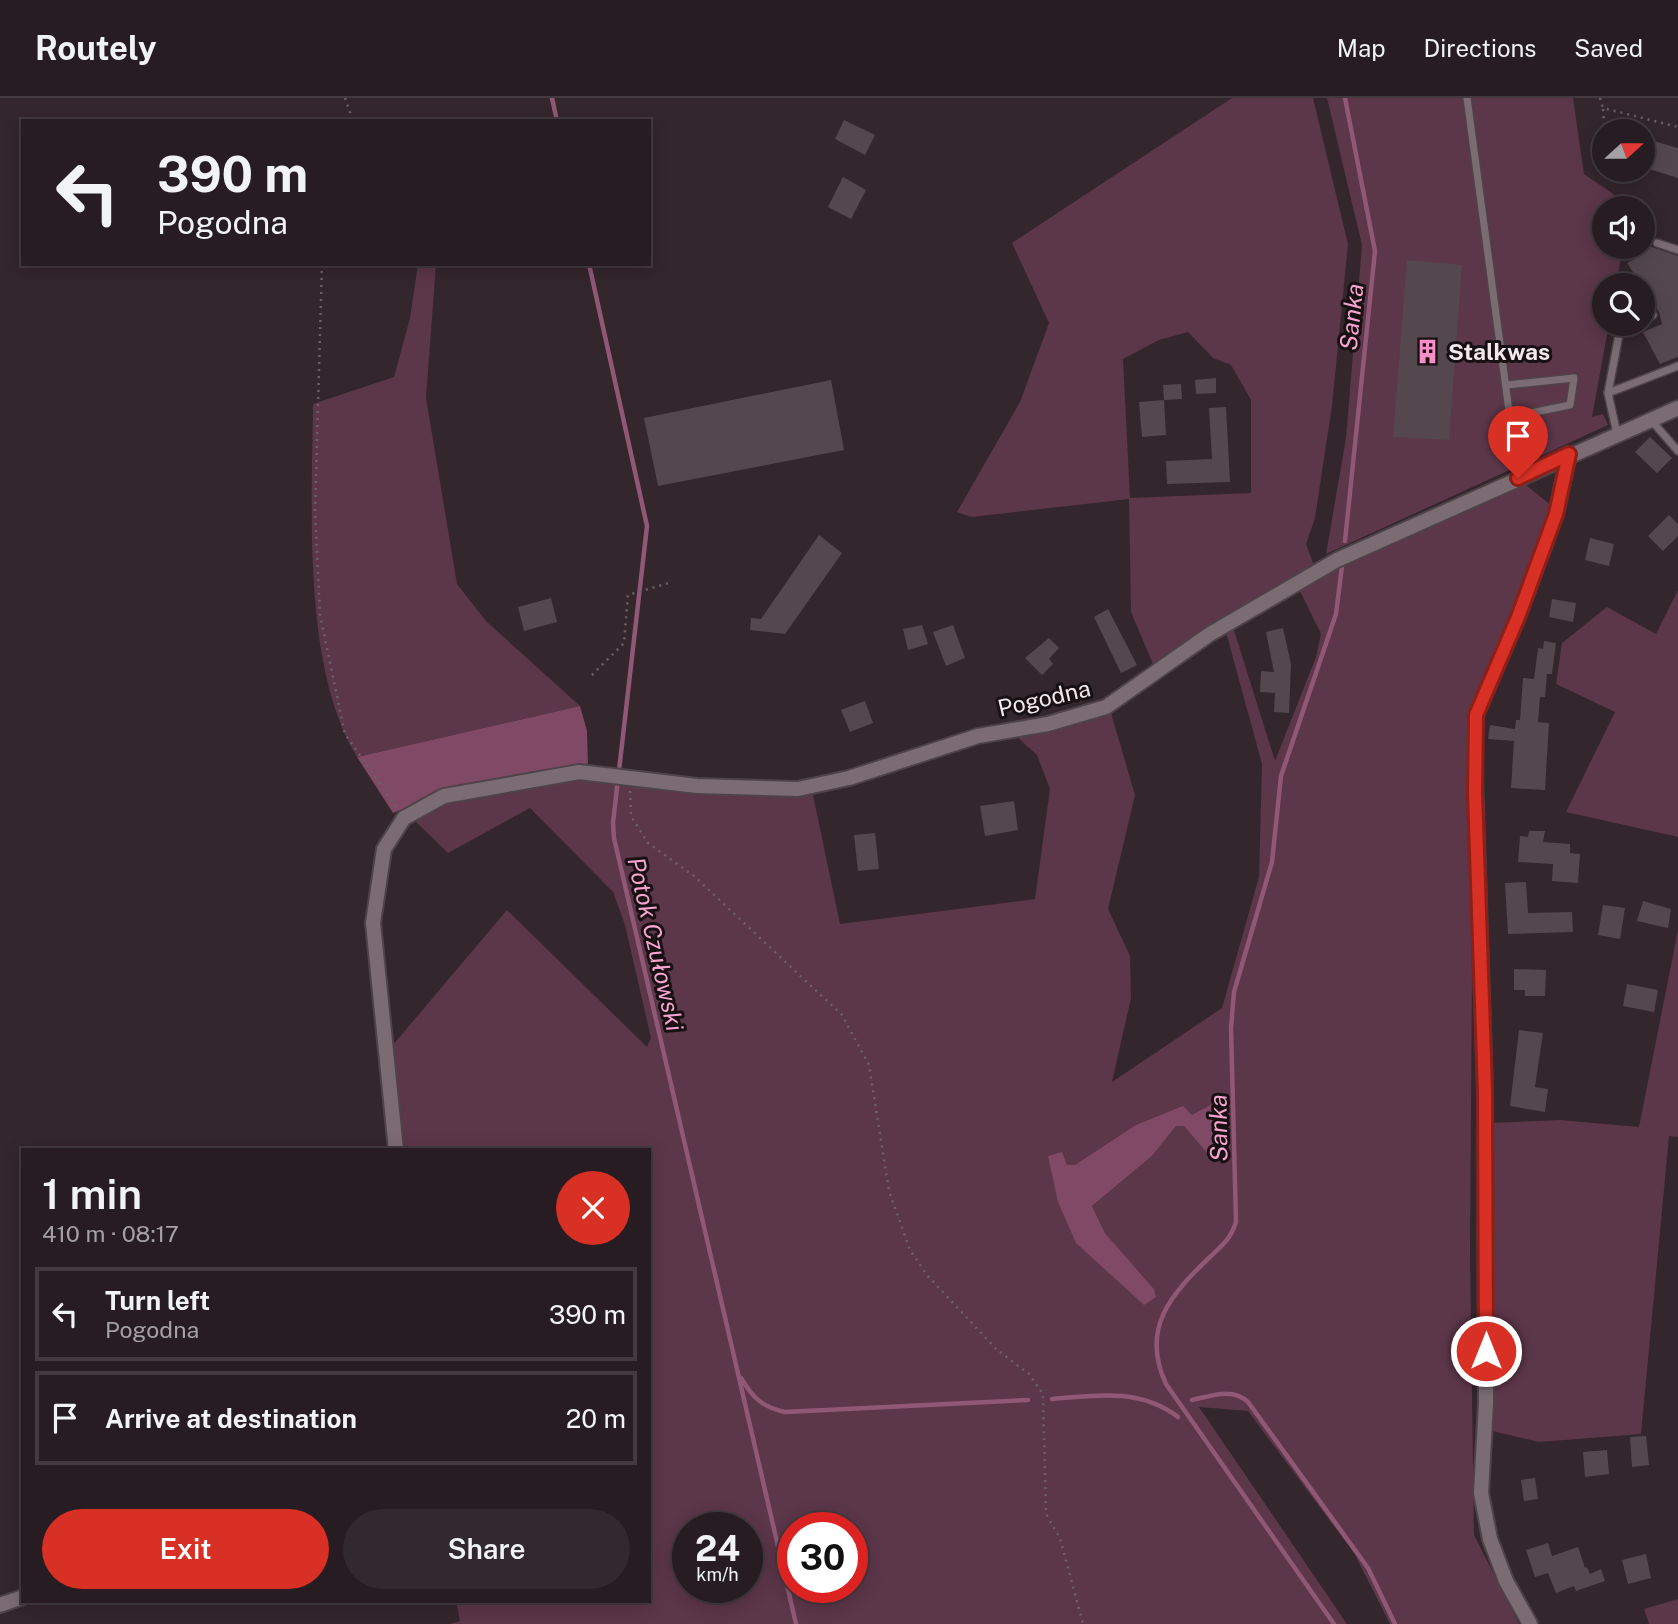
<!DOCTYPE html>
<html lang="en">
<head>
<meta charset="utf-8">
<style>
  :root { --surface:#261c21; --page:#32292e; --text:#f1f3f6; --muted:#a4a1a5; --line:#423a3f; --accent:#d93025 }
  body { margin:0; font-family:"Public Sans",sans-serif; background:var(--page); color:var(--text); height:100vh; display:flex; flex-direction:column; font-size:26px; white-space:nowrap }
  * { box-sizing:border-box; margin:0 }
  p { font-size:23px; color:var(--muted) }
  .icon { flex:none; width:38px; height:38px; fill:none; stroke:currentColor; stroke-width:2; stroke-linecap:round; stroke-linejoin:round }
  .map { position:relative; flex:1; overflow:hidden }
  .details { position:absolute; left:21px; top:1050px; width:630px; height:455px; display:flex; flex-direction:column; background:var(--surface); border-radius:0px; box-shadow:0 4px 18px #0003,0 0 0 2px var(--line) }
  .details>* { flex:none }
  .top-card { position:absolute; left:21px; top:21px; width:630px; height:147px; border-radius:0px; box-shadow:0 4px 18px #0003,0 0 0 2px var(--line); background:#261c21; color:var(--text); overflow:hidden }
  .needle { width:46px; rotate:69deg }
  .tools { position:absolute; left:1592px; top:21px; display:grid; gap:14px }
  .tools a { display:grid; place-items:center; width:63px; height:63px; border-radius:50%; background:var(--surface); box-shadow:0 4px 18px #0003,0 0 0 2px var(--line); font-size:35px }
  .speed { position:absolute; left:672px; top:1414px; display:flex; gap:14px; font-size:35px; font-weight:700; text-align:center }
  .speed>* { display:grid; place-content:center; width:91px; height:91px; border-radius:50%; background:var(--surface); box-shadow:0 4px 18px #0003,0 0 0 2px var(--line); line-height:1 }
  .speed small { font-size:18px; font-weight:400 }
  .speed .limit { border:10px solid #d22; background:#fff; color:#111 }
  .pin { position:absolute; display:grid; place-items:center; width:60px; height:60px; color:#fff; margin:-72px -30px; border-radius:50% 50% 50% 0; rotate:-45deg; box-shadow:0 0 7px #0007 }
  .pin .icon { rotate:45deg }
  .me { position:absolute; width:77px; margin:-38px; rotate:0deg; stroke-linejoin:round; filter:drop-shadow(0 0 5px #0008) }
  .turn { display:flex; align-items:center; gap:24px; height:147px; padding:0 21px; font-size:32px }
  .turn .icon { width:91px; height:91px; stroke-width:2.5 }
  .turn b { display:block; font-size:49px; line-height:60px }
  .round { display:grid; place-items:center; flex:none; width:74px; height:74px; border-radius:37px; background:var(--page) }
  .headline { display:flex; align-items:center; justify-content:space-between; height:119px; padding:0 21px }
  h1 { font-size:42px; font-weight:600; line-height:52px }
  .button { display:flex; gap:14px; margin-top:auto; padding:14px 21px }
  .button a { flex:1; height:80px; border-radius:42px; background:var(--accent); color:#fff; font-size:28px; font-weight:600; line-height:80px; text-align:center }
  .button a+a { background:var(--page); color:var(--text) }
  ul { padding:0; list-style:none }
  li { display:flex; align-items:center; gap:21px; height:94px; margin:0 14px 10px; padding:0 7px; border:4px solid var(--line); border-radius:0px }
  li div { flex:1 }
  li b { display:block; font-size:26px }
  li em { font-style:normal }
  header { display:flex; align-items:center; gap:42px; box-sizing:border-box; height:98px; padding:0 35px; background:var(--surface); border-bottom:2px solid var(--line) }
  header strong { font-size:33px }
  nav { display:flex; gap:38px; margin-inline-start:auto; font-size:24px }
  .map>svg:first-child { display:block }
</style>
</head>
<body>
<header>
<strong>Routely</strong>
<nav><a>Map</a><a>Directions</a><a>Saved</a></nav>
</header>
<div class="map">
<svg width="1678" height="1526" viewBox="0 0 1678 1526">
  <rect width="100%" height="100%" fill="#33262c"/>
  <g fill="#5c3649" fill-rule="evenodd">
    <path d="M1232,0h81l35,146 -16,162 -17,112 -9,26 8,22 -161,98 -22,-52 -2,-113 -158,18 -14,-5 63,-110 29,-79 -37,-80zM1188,234l25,26 18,7 20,35v93l-121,5 -7,-139 36,-19z"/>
    <path d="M1327,0h246l11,76 32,22 5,12h-16v39h18l-7,38h-11v39h4l-17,93 11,-3 5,11 -282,129 20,-116 16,-193z"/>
    <path d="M418,166h18l-10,134 31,186 29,37 94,85 -223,51c-55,-90 -45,-248 -44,-353l81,-27 16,-59z"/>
    <path d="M1522,384l30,24 -67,176 -16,32 3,261 -2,277 4,283 45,89h-129l-36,-71 -106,-142 -49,-4 148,217h-897l10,-3 -4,-20h193v-451h-244l-13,-104 115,-136 140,137 4,-9 -26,-113 -12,-33 -83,-84 -82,45 -33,-32 31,-21 127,-20 240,15 27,129 195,-25 15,-110 -13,-34 -20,-18 69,-15 25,-9 24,82 -27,114 22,47 1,42 -19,84 110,-74 37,-131 3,-113 -36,-132 7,-5 42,134 41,-104 5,-23 -22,-45 36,-23zM1191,1017h33l-4,31 -12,7 -24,-27h-8l-24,30 -60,50 13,27 49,56 -96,-87 3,-50 6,13h8zM688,1430h59v59h-59zM793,1430h59v59h-59z"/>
    <path d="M1678,492v247l-112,-25 49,-100 -59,-28 6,-41 45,-36 49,27z"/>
    <path d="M1678,832v207l-9,-1 -28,298 -102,8 -47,-11 -4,-308 72,-3 79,7z"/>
    <path d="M1678,1501v25h-29l-5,-15z"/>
  </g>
  <g fill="#804965">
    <path d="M580,608l7,25 1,36 -135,22 -60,24 -36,-56z"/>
    <path d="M1218,1003l6,14 -4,31 -12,8 -24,-28h-8l-24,30 -60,50 13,27 49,56 2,8 -12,8 -68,-62 -18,-41 -10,-46 14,-4 5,13h8l61,-40 47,-19 9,9z"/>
  </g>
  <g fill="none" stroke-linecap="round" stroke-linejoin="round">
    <g stroke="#905875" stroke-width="4.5">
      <path d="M552,0l5,23"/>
      <path d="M1345,0l30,153 -30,290"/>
      <path d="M589,166l58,262 -34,297 1,15 182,786"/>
      <path d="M741,1280c12,20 21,29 44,34l243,-12"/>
      <path d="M1052,1301c44,-4 88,-11 126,18"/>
      <path d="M1192,1302c19,-4 41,-13 56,2l120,166 27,56"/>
      <path d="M1334,1526l-168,-240c-26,-56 5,-90 45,-128 12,-11 20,-18 25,-34l-5,-194 3,-36 38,-130 9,-86 55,-162 6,-48"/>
    </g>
  </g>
  <g fill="#55474e">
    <path d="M844,22l31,15 -10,20 -30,-16z"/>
    <path d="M1643,40l35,10v30l-35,-11z"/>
    <path d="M843,79l23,13 -15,29 -23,-12z"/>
    <path d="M1643,146l35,12v101l-18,7 -17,-32 19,-8 -3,-12 -32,-49 7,-4 -6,-12h15z"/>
    <path d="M1407,162l55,5 -13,175 -56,-3z"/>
    <path d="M1216,280v15l-20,1 -1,-14z"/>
    <path d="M831,282l13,70 -186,36 -14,-68z"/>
    <path d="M1181,286l1,15 -18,1 -1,-15z"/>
    <path d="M1164,302l2,35 -24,2 -3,-35z"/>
    <path d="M1226,309l4,75 -63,2 -1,-23 46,-2 -3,-51z"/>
    <path d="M1650,339l22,21 -15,15 -22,-21z"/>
    <path d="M1669,417l9,9v12l-15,15 -15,-15z"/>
    <path d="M819,437l23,18 -57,81 -35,-4 1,-12 10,1z"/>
    <path d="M1590,440l24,6 -5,22 -24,-6z"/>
    <path d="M551,500l6,24 -33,9 -6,-24z"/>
    <path d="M1552,501l24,4 -3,19 -24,-5z"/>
    <path d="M1108,511l29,56 -16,8 -27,-56z"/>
    <path d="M922,527l6,19 -20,6 -5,-21z"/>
    <path d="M953,527l12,33 -19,8 -13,-34z"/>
    <path d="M1283,530l8,36 -2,49 -15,-1 1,-19 -15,-1 1,-21 13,1 -8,-40z"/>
    <path d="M1049,540l10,10 -10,11 4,5 -11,11 -17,-17z"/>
    <path d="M1544,543l12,2 -4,31h-5l-2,23h-5l-2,25 11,1 -4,67 -34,-2 3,-47 -26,-2 2,-14 25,4 1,-9h4l3,-42 11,1 4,-31 5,1z"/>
    <path d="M865,603l8,22 -23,9 -9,-22z"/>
    <path d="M1014,703l4,29 -33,6 -5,-30z"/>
    <path d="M1529,733h16l-2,11 27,2v9l10,1 -2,29 -26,-2 1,-17 -35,-2 2,-26 8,1z"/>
    <path d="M875,735l4,36 -21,2 -4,-36z"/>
    <path d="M1526,784l2,31 44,-1 1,20 -65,2 -3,-51z"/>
    <path d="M1643,803l28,8 -3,19 -31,-7z"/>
    <path d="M1603,807l22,3 -5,31 -22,-4z"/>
    <path d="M1514,871l32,1 -1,26h-20v-6h-11z"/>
    <path d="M1627,886l31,6 -4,22 -31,-6z"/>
    <path d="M1519,932l24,3 -8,54 13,2 -3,23 -35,-6z"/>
    <path d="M1646,1338l3,29 -17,2 -2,-30z"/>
    <path d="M1607,1352l2,24 -24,3 -2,-25z"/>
    <path d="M1535,1380l3,21 -14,2 -3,-21z"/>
    <path d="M1548,1445l4,13 26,-9 7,21 2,-1 3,7 11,-5 4,12 -29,10 -2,-5 -18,7 -8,-20 -13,4 -9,-27z"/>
    <path d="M1646,1456l5,24 -23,6 -6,-24z"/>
  </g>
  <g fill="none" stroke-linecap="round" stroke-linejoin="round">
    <defs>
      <g id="service">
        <path d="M1467,0l51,380"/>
        <path d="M1657,145l21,7"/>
        <path d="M1643,223l10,-6"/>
        <path d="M1619,235l18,-9"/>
        <path d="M1506,287l68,-7 -4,27 -60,12"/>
        <path d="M1608,295l13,-69"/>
        <path d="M1651,322l27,31"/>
        <path d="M1617,336l-9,-41 70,-27"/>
      </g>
      <g id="minor">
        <path d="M396,1052l-23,-227 11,-74 20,-31 40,-22 135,-24 118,14 101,3 51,-11 129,-42 70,-12 58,-17 104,-73 127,-74 341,-152"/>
        <path d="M0,1507l23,-8"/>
        <path d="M1530,1526l-24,-43 -16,-42 -9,-46 5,-90 -1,-312 -11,-344 2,-32 42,-98 38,-103 13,-60"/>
      </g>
    </defs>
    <use href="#service" stroke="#4e4349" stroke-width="10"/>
    <use href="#minor" stroke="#4e4349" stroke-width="18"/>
    <g stroke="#6d6167" stroke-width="2.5" stroke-dasharray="2 5" stroke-linecap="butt">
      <path d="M345,0l8,23"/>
      <path d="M1600,0l3,10"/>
      <path d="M1605,34l-2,-24 75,19"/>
      <path d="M322,166l-7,246 5,105 25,119 51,73"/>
      <path d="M592,577l32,-32 4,-48 44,-13"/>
      <path d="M630,693l1,25 17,27 46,33 148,139 27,50 20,126 21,59 17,25 69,74 33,25 14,20 3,120 14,24 23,86"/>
    </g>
    <use href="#service" stroke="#7b6c73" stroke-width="7"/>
    <use href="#minor" stroke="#7b6c73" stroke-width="14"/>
  </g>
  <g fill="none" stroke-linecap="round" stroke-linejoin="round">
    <defs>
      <path id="route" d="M1486,1253l-1,-260 -10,-298 1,-78 42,-98 38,-103 13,-60 -51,24"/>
    </defs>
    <use href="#route" stroke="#8d1f18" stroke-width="18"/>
    <use href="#route" stroke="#d93025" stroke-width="12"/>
  </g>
  <defs>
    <symbol id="building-bare" viewBox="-9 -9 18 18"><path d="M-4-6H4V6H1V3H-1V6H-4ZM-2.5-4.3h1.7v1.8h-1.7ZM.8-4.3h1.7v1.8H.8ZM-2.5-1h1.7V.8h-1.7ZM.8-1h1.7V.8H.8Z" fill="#fa8fc7" stroke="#171114" stroke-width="2.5" paint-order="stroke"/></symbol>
  </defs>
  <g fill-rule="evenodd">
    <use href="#building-bare" x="1410" y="236" width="35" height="35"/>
  </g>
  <g text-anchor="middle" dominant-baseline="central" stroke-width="6" stroke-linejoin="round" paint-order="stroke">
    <g font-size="23" font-weight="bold" fill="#f2e9ed" stroke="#171114" text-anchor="start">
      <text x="1448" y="253">Stalkwas</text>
    </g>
    <g font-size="23" fill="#f2e9ed" stroke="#171114">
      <text transform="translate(1044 600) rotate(-13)">Pogodna</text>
    </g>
    <g font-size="24" font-style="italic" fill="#f9a4cf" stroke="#171114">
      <text transform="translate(1351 219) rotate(-84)">Sanka</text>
      <text transform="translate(656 846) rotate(77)">Potok Czułowski</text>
      <text transform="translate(1218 1030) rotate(-91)">Sanka</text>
    </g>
  </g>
</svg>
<div class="tools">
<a><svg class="needle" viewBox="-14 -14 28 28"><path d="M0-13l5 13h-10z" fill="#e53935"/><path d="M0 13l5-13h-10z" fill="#a4a1a5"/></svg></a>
<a><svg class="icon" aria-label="sound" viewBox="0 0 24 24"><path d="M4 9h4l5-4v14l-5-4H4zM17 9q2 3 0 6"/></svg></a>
<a><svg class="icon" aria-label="search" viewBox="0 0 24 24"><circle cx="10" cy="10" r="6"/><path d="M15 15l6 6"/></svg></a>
</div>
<div class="speed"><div>24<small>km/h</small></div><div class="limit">30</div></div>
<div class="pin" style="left:1518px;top:380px;background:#d93025"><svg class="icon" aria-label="arrive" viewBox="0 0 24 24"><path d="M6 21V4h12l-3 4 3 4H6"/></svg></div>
<svg class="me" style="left:1486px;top:1253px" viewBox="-20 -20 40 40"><circle r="17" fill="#d93025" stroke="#fff" stroke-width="3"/><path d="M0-11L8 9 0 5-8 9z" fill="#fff"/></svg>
<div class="top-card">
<div class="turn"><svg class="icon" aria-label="left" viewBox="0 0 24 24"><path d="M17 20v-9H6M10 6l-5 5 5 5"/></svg><div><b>390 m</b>Pogodna</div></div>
</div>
<section class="details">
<div class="headline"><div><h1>1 min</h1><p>410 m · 08:17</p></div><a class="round" style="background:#d93025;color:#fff"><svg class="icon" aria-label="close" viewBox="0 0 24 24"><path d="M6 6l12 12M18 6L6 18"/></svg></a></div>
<ul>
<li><svg class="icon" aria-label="left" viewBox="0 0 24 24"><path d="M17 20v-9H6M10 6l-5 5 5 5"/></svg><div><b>Turn left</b><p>Pogodna</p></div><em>390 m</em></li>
<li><svg class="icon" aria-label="arrive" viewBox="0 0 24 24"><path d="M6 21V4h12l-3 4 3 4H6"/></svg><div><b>Arrive at destination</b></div><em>20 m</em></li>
</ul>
<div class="button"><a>Exit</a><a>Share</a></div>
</section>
</div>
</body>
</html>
